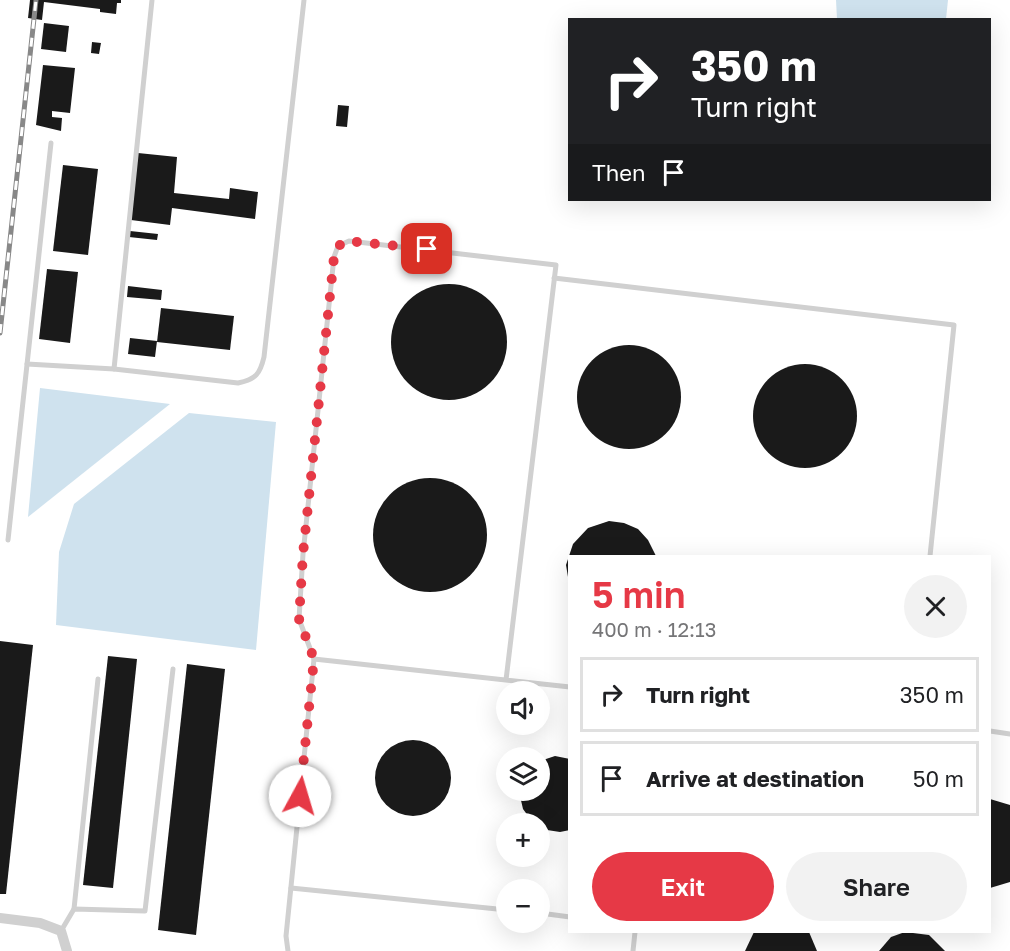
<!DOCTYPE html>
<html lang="en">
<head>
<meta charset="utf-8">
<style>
  :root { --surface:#fff; --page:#f2f2f2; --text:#202124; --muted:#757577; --line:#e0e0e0; --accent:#e63946 }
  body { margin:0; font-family:"Golos Text",sans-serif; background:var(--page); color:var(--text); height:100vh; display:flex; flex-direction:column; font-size:22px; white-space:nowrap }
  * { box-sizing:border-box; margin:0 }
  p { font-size:20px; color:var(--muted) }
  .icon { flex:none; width:33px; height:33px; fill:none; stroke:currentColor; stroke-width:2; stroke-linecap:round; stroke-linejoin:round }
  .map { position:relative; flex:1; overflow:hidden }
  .sheet { position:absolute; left:568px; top:555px; width:423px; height:378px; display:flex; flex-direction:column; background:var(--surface); border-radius:0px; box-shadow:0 6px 24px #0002 }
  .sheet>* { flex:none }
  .banner { position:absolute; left:568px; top:18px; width:423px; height:183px; border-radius:0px; box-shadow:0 6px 24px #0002; background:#202124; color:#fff; overflow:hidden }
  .buttons { position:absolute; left:496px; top:681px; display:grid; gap:12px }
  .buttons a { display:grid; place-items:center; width:54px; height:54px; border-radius:50%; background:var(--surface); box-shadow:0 6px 24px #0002; font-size:30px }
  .pin { position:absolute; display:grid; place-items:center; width:51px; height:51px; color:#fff; margin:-26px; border-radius:12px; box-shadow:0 3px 9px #0006 }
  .me { position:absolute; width:66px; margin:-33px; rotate:6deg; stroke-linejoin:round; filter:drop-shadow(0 0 4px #0008) }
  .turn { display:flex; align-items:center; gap:21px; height:126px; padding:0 24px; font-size:27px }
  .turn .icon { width:78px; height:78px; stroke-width:2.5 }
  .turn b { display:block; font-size:42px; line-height:51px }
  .then { display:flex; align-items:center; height:57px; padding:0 24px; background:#0003; gap:12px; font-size:22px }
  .round { display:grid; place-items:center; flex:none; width:63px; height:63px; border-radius:32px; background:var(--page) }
  .headline { display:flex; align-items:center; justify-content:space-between; height:102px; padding:0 24px }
  h1 { font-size:36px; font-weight:600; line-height:45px; color:var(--accent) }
  .action { display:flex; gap:12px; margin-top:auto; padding:12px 24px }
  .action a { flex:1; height:69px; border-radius:36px; background:var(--accent); color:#fff; font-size:24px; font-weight:600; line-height:69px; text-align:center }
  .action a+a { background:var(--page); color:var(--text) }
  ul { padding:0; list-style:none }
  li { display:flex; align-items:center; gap:18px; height:75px; margin:0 12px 9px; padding:0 12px; border:3px solid var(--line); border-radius:0px }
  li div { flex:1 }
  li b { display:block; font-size:22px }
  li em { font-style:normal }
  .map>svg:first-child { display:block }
</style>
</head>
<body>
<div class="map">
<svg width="1010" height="951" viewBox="0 0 1010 951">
  <rect width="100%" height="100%" fill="#fff"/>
  <g fill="#cfe2ee">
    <path d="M836,0h112l-2,19h-109z"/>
    <path d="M40,388l130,16 -142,113z"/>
    <path d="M189,413l87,9 -20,228 -200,-25 3,-73 15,-48z"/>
  </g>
  <g fill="#1a1a1a">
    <path d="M30,0h91v3h-4l-1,11 -16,-2v-3l-56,-7 -2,18 -14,-2z"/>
    <path d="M44,23l25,3 -3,26 -25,-3z"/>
    <path d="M92,42l9,1 -2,11 -8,-1z"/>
    <path d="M43,65l32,3 -5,45 -18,-2v6l10,1 -1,13 -25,-6z"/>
    <path d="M338,105l11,1 -2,21 -11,-1z"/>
    <path d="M138,153l39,4 -3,36 55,6 1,-11 28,4 -3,27 -83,-11 -2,17 -39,-5z"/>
    <path d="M63,165l35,4 -10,86 -35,-4z"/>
    <path d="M130,231l28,3 -1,6 -28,-3z"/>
    <path d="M47,269l31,3 -8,71 -31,-4z"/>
    <circle cx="449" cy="342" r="58"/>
    <path d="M128,286l34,4 -1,10 -34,-3z"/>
    <path d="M161,308l73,8 -4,34 -73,-8z"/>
    <path d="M130,338l27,3 -2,16 -27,-3z"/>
    <circle cx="629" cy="397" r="52"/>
    <circle cx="805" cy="416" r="52"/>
    <circle cx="430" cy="535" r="57"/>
    <path d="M609,521l15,2 14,6 10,11 8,16h-86l-1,27 -3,-18 7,-21 15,-16z"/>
    <path d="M0,641l33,4 -27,249h-6z"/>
    <path d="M108,656l29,3 -24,229 -30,-3z"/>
    <path d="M187,664l38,5 -29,266 -38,-5z"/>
    <circle cx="413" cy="778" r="38"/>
    <path d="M555,756l15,3v71l-10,2 -13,-2 -7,-2v-4h-6l-11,-15 -3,-13v-6h20v-29z"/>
    <path d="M990,799l20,6v77l-20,6z"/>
    <path d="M754,932h55l8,19h-72z"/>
    <path d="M905,932l24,3 16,16h-66l12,-14z"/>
  </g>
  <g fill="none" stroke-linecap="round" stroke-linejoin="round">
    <g stroke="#d0d0d0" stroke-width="5">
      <path d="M554,278l400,47 -24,231"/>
      <path d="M27,364l87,5 38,-369"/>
      <path d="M114,369l124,14c18,-4 22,-9 26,-26l40,-357"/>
      <path d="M8,540l43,-397"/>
      <path d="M506,680l50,-415 -207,-24 -11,5 -4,11 -31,297 -4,65 15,40 256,28"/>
      <path d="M990,731l20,3"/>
      <path d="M291,888l216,22"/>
      <path d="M74,909l24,-230"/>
      <path d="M540,913l30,4"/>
      <path d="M61,931l13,-22 71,2 28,-242"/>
      <path d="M288,951l-2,-15 28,-277"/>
      <path d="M633,951l2,-19"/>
    </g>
    <path stroke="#d0d0d0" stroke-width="10" d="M0,918l40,5 21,8 6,20"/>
    <defs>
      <path id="rail" d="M0,333l36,-333"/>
    </defs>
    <use href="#rail" stroke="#888" stroke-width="5"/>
    <use href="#rail" stroke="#fff" stroke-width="3" stroke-dasharray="9" stroke-linecap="butt"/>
  </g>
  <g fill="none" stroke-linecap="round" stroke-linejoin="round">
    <path stroke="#e63946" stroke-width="10" stroke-dasharray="0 18" d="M300,796l14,-137 -15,-40 4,-65 31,-297 4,-11 10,-5 79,8"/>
  </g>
</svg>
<div class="buttons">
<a><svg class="icon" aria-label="sound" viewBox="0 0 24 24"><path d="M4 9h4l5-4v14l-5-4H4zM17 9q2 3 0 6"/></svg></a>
<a><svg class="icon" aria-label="layers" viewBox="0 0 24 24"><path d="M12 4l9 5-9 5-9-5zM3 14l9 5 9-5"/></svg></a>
<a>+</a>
<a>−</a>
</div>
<div class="pin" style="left:427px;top:249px;background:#d93025"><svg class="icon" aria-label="arrive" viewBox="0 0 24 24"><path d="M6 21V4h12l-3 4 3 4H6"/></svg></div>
<svg class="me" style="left:300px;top:796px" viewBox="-20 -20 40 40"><circle r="19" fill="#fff"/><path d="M0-13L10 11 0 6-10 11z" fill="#e63946"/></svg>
<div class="banner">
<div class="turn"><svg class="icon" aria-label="right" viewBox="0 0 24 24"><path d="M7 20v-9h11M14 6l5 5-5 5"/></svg><div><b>350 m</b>Turn right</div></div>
<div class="then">Then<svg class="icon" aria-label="arrive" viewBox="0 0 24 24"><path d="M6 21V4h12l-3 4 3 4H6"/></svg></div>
</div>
<section class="sheet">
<div class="headline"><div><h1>5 min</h1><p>400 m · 12:13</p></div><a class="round"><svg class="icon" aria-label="close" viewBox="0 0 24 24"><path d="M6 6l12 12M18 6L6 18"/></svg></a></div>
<ul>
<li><svg class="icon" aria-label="right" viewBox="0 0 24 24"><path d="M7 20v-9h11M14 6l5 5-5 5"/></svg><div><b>Turn right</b></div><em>350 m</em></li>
<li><svg class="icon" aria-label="arrive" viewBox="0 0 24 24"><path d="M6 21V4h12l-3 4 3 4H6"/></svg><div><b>Arrive at destination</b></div><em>50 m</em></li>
</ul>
<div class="action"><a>Exit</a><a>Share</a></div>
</section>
</div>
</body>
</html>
